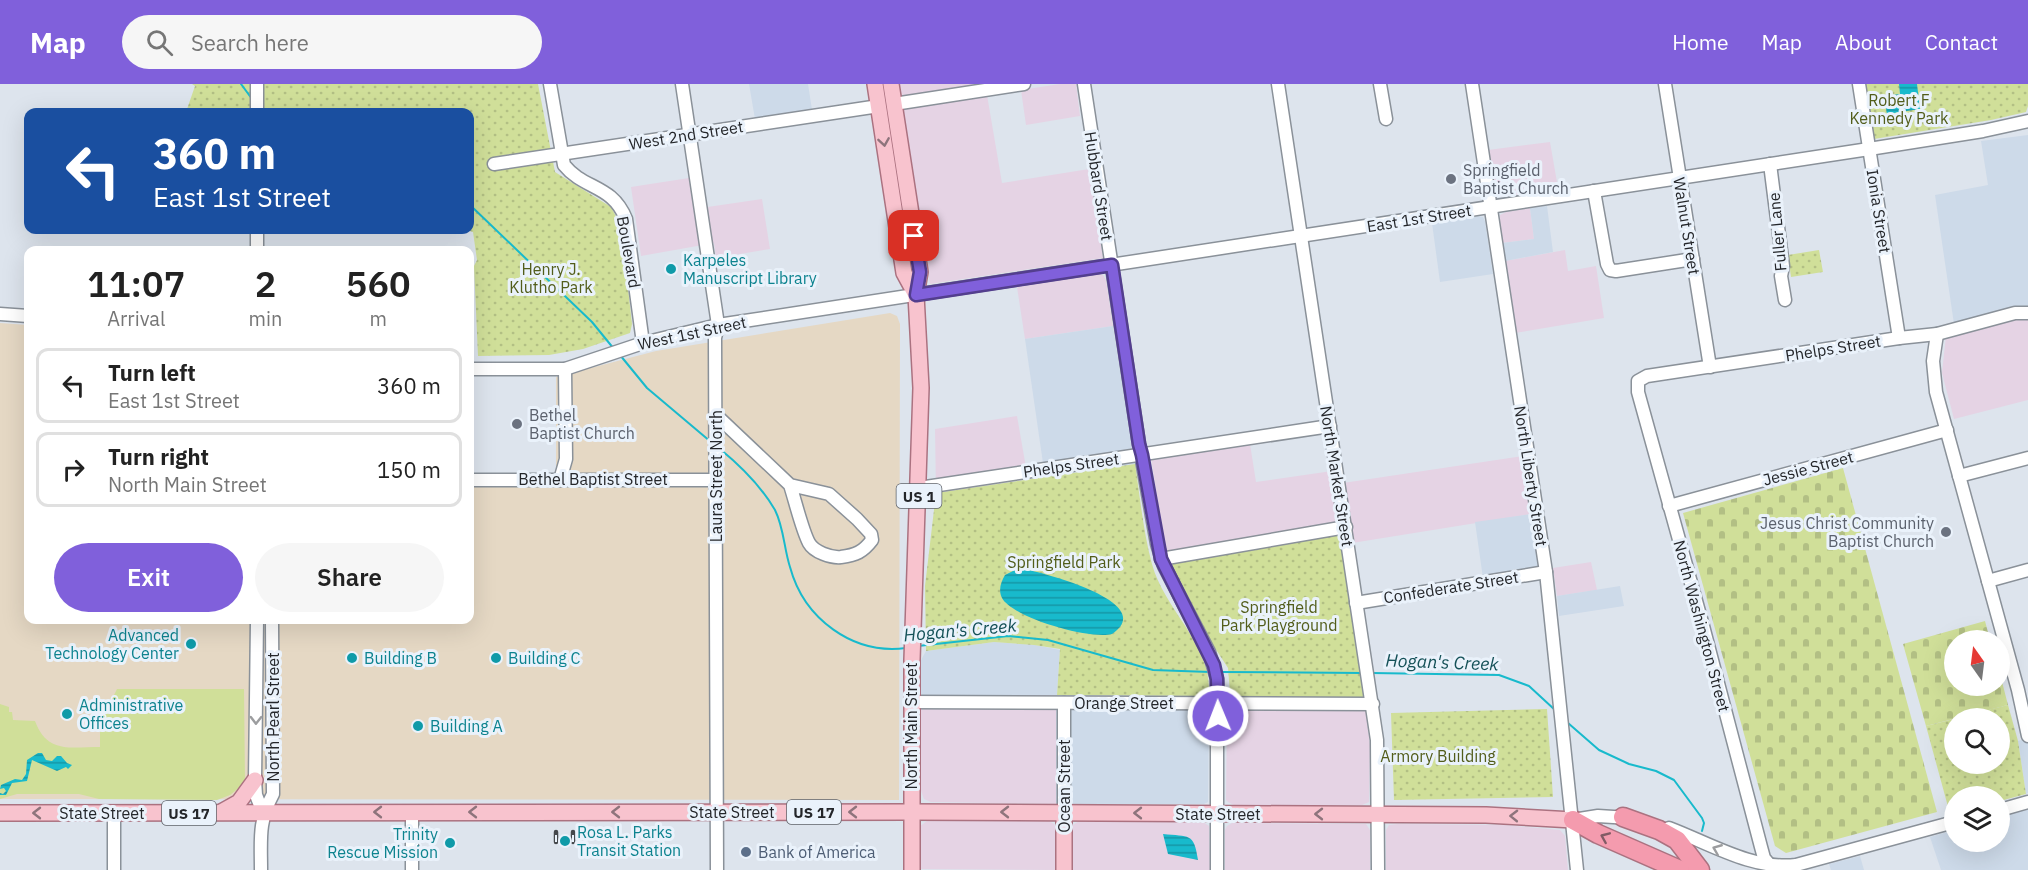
<!DOCTYPE html>
<html lang="en">
<head>
<meta charset="utf-8">
<style>
  :root { --surface:#fff; --page:#f6f6f6; --text:#222; --muted:#767676; --line:#e0e0e0; --accent:#8060db }
  body { margin:0; font-family:"IBM Plex Sans",sans-serif; background:var(--page); color:var(--text); height:100vh; display:flex; flex-direction:column; font-size:22px; white-space:nowrap }
  * { box-sizing:border-box; margin:0 }
  p { font-size:20px; color:var(--muted) }
  .icon { flex:none; width:33px; height:33px; fill:none; stroke:currentColor; stroke-width:2; stroke-linecap:round; stroke-linejoin:round }
  .map { position:relative; flex:1; overflow:hidden }
  .panel { position:absolute; left:24px; top:162px; width:450px; height:378px; display:flex; flex-direction:column; background:var(--surface); border-radius:12px; box-shadow:0 6px 24px #0002 }
  .panel>* { flex:none }
  .guide { position:absolute; left:24px; top:24px; width:450px; height:126px; border-radius:12px; box-shadow:0 6px 24px #0002; background:#1a4fa0; color:#fff; overflow:hidden }
  .needle { width:39px; rotate:346deg }
  .tools { position:absolute; left:1944px; top:546px; display:grid; gap:12px }
  .tools a { display:grid; place-items:center; width:66px; height:66px; border-radius:50%; background:var(--surface); box-shadow:0 6px 24px #0002; font-size:30px }
  .pin { position:absolute; display:grid; place-items:center; width:51px; height:51px; color:#fff; margin:-26px; border-radius:12px; box-shadow:0 3px 9px #0006 }
  .me { position:absolute; width:66px; margin:-33px; rotate:359deg; stroke-linejoin:round; filter:drop-shadow(0 0 4px #0008) }
  .turn { display:flex; align-items:center; gap:21px; height:126px; padding:0 30px; font-size:27px }
  .turn .icon { width:78px; height:78px; stroke-width:2.5 }
  .turn b { display:block; font-size:42px; line-height:51px }
  .eta { display:flex; justify-content:space-evenly; align-items:center; height:102px; text-align:center }
  .eta b { font-size:36px; font-weight:600; line-height:42px }
  .cta { display:flex; gap:12px; margin-top:auto; padding:12px 30px }
  .cta a { flex:1; height:69px; border-radius:36px; background:var(--accent); color:#fff; font-size:24px; font-weight:600; line-height:69px; text-align:center }
  .cta a+a { background:var(--page); color:var(--text) }
  ul { padding:0; list-style:none }
  li { display:flex; align-items:center; gap:18px; height:75px; margin:0 12px 9px; padding:0 18px; border:3px solid var(--line); border-radius:12px }
  li div { flex:1 }
  li b { display:block; font-size:22px }
  li em { font-style:normal }
  header { display:flex; align-items:center; gap:36px; box-sizing:border-box; height:84px; padding:0 30px; background:var(--accent); color:#fff }
  header strong { font-size:28px }
  nav { display:flex; gap:33px; margin-inline-start:auto; font-size:21px }
  .search { width:420px; height:54px; background:var(--page); display:flex; align-items:center; gap:15px; box-sizing:border-box; padding:0 21px; border-radius:33px; color:var(--muted); font-size:22px }
  .map>svg:first-child { display:block }
</style>
</head>
<body>
<header>
<strong>Map</strong>
<div class="search"><svg class="icon" aria-label="search" viewBox="0 0 24 24"><circle cx="10" cy="10" r="6"/><path d="M15 15l6 6"/></svg>Search here</div>
<nav><a>Home</a><a>Map</a><a>About</a><a>Contact</a></nav>
</header>
<div class="map">
<svg width="2028" height="786" viewBox="0 0 2028 786">
  <defs>
    <pattern id="cemetery-stones" width="16" height="16" patternUnits="userSpaceOnUse" patternTransform="scale(1.5)"><rect width="16" height="16" fill="#d0df99"/><path d="M2 7V4a2 2 0 0 1 4 0v3zM10 15v-3a2 2 0 0 1 4 0v3z" fill="#b2bf84"/></pattern>
    <pattern id="park-dots" width="8" height="8" patternUnits="userSpaceOnUse" patternTransform="scale(1.5)"><rect width="8" height="8" fill="#d0df99"/><path d="M2 2h.1M6 6h.1" fill="none" stroke="#b2bf84" stroke-width="1.8" stroke-linecap="round"/></pattern>
    <pattern id="water-rules" width="6" height="5" patternUnits="userSpaceOnUse" patternTransform="scale(1.5)"><rect width="6" height="5" fill="#18bacc"/><path d="M0 2.5h6" fill="none" stroke="#1597a6"/></pattern>
  </defs>
  <rect width="100%" height="100%" fill="#dde4ed"/>
  <g fill="#e5d3e4">
    <path d="M895,0h117l-25,11 15,88 87,-14 14,89 -173,26z"/>
    <path d="M1060,0h16l4,32 -54,9 -5,-35z"/>
    <path d="M1550,58l8,46 -56,9 -4,-4 -8,-26 -2,-17z"/>
    <path d="M689,94l5,31 68,-10 8,50 -54,9 -2,-15 -73,13 -10,-69z"/>
    <path d="M1530,124l4,31 -32,4 -3,-23 1,-5 6,-3z"/>
    <path d="M1565,166l3,21 28,-5 8,52 -89,15 -10,-72z"/>
    <path d="M1098,190l5,1 3,5 7,46 -88,13 -8,-52z"/>
    <path d="M2028,225v91l-74,19 -12,-46 5,-47z"/>
    <path d="M1017,332l11,63 -92,14 -1,-64z"/>
    <path d="M1250,360l6,38 76,-11 8,61 -174,21 -15,-95z"/>
    <path d="M1523,372l9,58 -180,29 -9,-60z"/>
    <path d="M1591,478l6,28 -40,6 -4,-28z"/>
    <path d="M921,611h136l-1,109 -125,-2 -7,-3 -4,-11z"/>
    <path d="M1234,613l130,1 6,47 -1,57 -7,3h-128l-6,-3 -2,-2 1,-87z"/>
    <path d="M927,737h122l5,3 2,5 1,41 -138,-1v-42z"/>
    <path d="M1079,737l124,1 6,4 1,44h-138l-1,-40 2,-5z"/>
    <path d="M1232,739l134,1 4,6v40h-145v-40l2,-4z"/>
    <path d="M1398,740l107,1 55,5 5,6 3,34h-182v-40l3,-5z"/>
  </g>
  <g fill="#cddae9">
    <path d="M749,0h59l4,26 -57,9z"/>
    <path d="M2028,51v174l-74,15 -19,-129 53,-10 -7,-44z"/>
    <path d="M1547,122l6,46 -48,9 -3,-18 32,-4 -4,-31z"/>
    <path d="M1478,132l5,1 2,4 8,53 -53,8 -8,-59z"/>
    <path d="M1113,242l22,138 -90,13 -20,-138z"/>
    <path d="M1532,430l8,56 -57,8 -8,-56z"/>
    <path d="M1620,502l4,20 -65,10 -2,-20z"/>
    <path d="M994,558l41,3 25,5 -3,45 146,1 6,18 -1,88 -4,2h-148v-109h-135v-35l5,-9z"/>
    <path d="M2028,654v55l-2,1 -8,-53z"/>
    <path d="M2028,725v61h-87l-11,-33 24,-7v12h46v-25z"/>
    <path d="M1860,772l4,14h-33l-2,-6z"/>
  </g>
  <path fill="#e5d8c4" d="M890,229l7,3 3,8 -1,476 -899,-1v-476l28,2v295h442v-146l86,-1v-96l100,-26z"/>
  <path fill="#d0df99" d="M117,605h127l1,94 -15,12 -13,5 -118,-1 -20,-5h-62l-17,5v-95l9,3v5h3l1,8 22,1c12,33 36,26 65,26v-40l10,-4z"/>
  <g fill="url(#cemetery-stones)">
    <path d="M1843,384l94,344 -151,41 -11,-7 -92,-333z"/>
    <path d="M1985,537l5,19h-36v46h46v-12l8,31 -82,21 -23,-82z"/>
  </g>
  <g fill="url(#park-dots)">
    <path d="M192,0h346l17,88 56,35 10,19 11,98 -2,9 -47,16 -34,6 -71,1 -4,-90 3,-6 -4,-28 -7,-2h4v-118h-284l9,-26z"/>
    <path d="M1866,0h162v22l-2,6 -35,8 -117,19z"/>
    <path d="M1819,166l4,22 -32,5 -3,-22z"/>
    <path d="M1135,380c5,32 8,67 17,100 12,45 59,80 57,128l-6,4 -146,-1 3,-46 -26,-4 -40,-3 -68,9 -1,-65 11,-93z"/>
    <path d="M1340,448l24,166 -130,-1 -4,-4 -2,-25 -13,-20 -42,-77 -1,-9z"/>
    <path d="M2008,621l10,36 8,53 -26,7v-5h-46v17l-4,1 -24,-88 28,-7v45h46v-46h-45z"/>
    <path d="M1547,625l6,88 -159,3 -3,-87z"/>
  </g>
  <g fill="url(#water-rules)">
    <path d="M1899,0h18l3,25 -33,5 -3,-18 16,-2z"/>
    <path d="M1019,484c19,3 141,34 93,66 -22,6 -99,-16 -110,-36 -4,-8 -1,-16 3,-23z"/>
    <path d="M38,669h4l4,7 6,1 5,-5h4l6,7 5,2 -4,4 -2,-2 -9,4 -25,-11 -5,21 -15,2 -6,12h-6v-2l3,1 3,-3 -2,-3 -4,1 1,-4 14,-6 7,1 4,-6 1,-14z"/>
    <path d="M1163,750c26,3 31,-2 35,26l-30,-6z"/>
  </g>
  <g fill="none" stroke-linecap="round" stroke-linejoin="round">
    <g stroke="#18bacc" stroke-width="2">
      <path d="M241,0l11,15"/>
      <path d="M470,121l122,117 22,27"/>
      <path d="M620,271l27,33 64,54"/>
      <path d="M720,365c22,18 41,37 55,61 9,18 9,39 15,57 14,52 63,88 116,81"/>
      <path d="M918,562l90,-10 40,4 105,30 57,2"/>
      <path d="M1219,588l144,1"/>
      <path d="M1372,589l127,2 30,11 26,24"/>
      <path d="M1568,639l31,27 30,14 27,7 18,9 28,38 2,5 -2,8"/>
    </g>
    <defs>
      <g id="minor">
        <path d="M257,0v28"/>
        <path d="M550,0l14,81c20,25 48,19 62,54l17,124"/>
        <path d="M682,0l36,241 -3,13 2,532"/>
        <path d="M1084,0l55,360 18,100 7,22 45,86 8,27v191"/>
        <path d="M1278,0l99,656 1,130"/>
        <path d="M1380,0l6,35"/>
        <path d="M1472,0l74,488 31,298"/>
        <path d="M1665,0l45,283"/>
        <path d="M1859,0l40,254"/>
        <path d="M894,20l130,-20"/>
        <path d="M494,80l385,-58"/>
        <path d="M1770,80l13,102 -2,10 4,24"/>
        <path d="M1594,107l13,73 3,6 6,1 77,-12"/>
        <path d="M257,146v20"/>
        <path d="M0,230l28,2"/>
        <path d="M1937,250l-4,27 3,31 82,298 10,46"/>
        <path d="M470,285h95l78,-26 75,-18 1151,-176 114,-18 45,-10"/>
        <path d="M716,331l74,70 39,9 28,25 14,15 1,6c-9,12 -16,15 -31,17 -10,1 -27,-5 -32,-14 -7,-13 -14,-43 -19,-58"/>
        <path d="M1959,392l69,-18"/>
        <path d="M470,396h246"/>
        <path d="M560,396l6,-21 -1,-90"/>
        <path d="M919,404l411,-62"/>
        <path d="M1669,422l278,-76"/>
        <path d="M1161,475l185,-32"/>
        <path d="M1988,497l40,-11"/>
        <path d="M1356,519l190,-31"/>
        <path d="M257,536l-2,160 1,15 7,18"/>
        <path d="M911,618l462,2"/>
        <path d="M2000,726l28,-8"/>
        <path d="M412,728v58"/>
        <path d="M1064,728v-109"/>
        <path d="M1573,736l25,-4 31,2"/>
        <path d="M1669,744c40,15 83,42 127,37l158,-43"/>
        <path d="M114,786v-57"/>
        <path d="M261,786c0,-31 -3,-48 12,-76l-1,-174"/>
        <path d="M1774,786l-10,-12 -3,-11 -58,-221 -65,-234v-11l9,-5 252,-38 38,-4 78,-21h13"/>
      </g>
      <g id="major">
        <path d="M875,0l29,189 12,22"/>
        <path d="M891,0l29,188 -4,23 5,93 -9,272v210"/>
        <path d="M221,728l18,-10 16,-22"/>
        <path d="M1064,728v58"/>
        <path d="M0,729l911,-1 575,3 87,5"/>
      </g>
      <g id="highway">
        <path d="M1623,733l36,13 18,10 23,30"/>
        <path d="M1573,736l25,14 82,36"/>
      </g>
    </defs>
    <use href="#minor" stroke="#8a9199" stroke-width="15"/>
    <use href="#major" stroke="#ab7280" stroke-width="18"/>
    <use href="#highway" stroke="#ab7280" stroke-width="21"/>
    <use href="#minor" stroke="#fff" stroke-width="12"/>
    <use href="#major" stroke="#f8c3ce" stroke-width="15"/>
    <use href="#highway" stroke="#f49bae" stroke-width="18"/>
    <defs>
      <g id="rail">
        <path d="M556,758v-10"/>
        <path d="M573,758v-10"/>
      </g>
    </defs>
    <use href="#rail" stroke="#45484c" stroke-width="4.5"/>
    <use href="#rail" stroke="#eaf2fb" stroke-width="2" stroke-dasharray="7" stroke-linecap="butt"/>
  </g>
  <defs><path id="oneway-chevron" d="M-2-3.5L2.5 0L-2 3.5" fill="none" stroke-width="1.6" stroke-linecap="round" stroke-linejoin="round" transform="scale(1.5)"/></defs>
  <g stroke="#8e747c">
    <use href="#oneway-chevron" transform="translate(884 58) rotate(81)"/>
    <use href="#oneway-chevron" transform="translate(378 728) rotate(180)"/>
    <use href="#oneway-chevron" transform="translate(473 728) rotate(180)"/>
    <use href="#oneway-chevron" transform="translate(616 728) rotate(180)"/>
    <use href="#oneway-chevron" transform="translate(853 728) rotate(-180)"/>
    <use href="#oneway-chevron" transform="translate(1005 728) rotate(-180)"/>
    <use href="#oneway-chevron" transform="translate(37 729) rotate(-180)"/>
    <use href="#oneway-chevron" transform="translate(1138 729) rotate(-180)"/>
    <use href="#oneway-chevron" transform="translate(1319 730) rotate(180)"/>
    <use href="#oneway-chevron" transform="translate(1514 732) rotate(-179)"/>
  </g>
  <g stroke="#9c9d9f">
    <use href="#oneway-chevron" transform="translate(256 636) rotate(91)"/>
    <use href="#oneway-chevron" transform="translate(1717 765) rotate(-158)"/>
  </g>
  <use stroke="#825b65" href="#oneway-chevron" transform="translate(1605 753) rotate(-157)"/>
  <g fill="none" stroke-linecap="round" stroke-linejoin="round">
    <defs>
      <path id="route" d="M914,152l6,36 -4,23 196,-30 27,179 3,11 19,104 53,106 3,14 1,37"/>
    </defs>
    <use href="#route" stroke="#533e8e" stroke-width="15"/>
    <use href="#route" stroke="#8060db" stroke-width="10"/>
  </g>
  <g fill="#6b7280" stroke="#eaf2fb" stroke-width="2">
    <circle cx="1451" cy="95" r="6"/>
    <circle cx="517" cy="340" r="6"/>
    <circle cx="1946" cy="448" r="6"/>
  </g>
  <g fill="#0f9aa8" stroke="#eaf2fb" stroke-width="2">
    <circle cx="671" cy="185" r="6"/>
    <circle cx="191" cy="560" r="6"/>
    <circle cx="352" cy="574" r="6"/>
    <circle cx="496" cy="574" r="6"/>
    <circle cx="67" cy="630" r="6"/>
    <circle cx="418" cy="642" r="6"/>
    <circle cx="565" cy="757" r="6"/>
    <circle cx="450" cy="759" r="6"/>
  </g>
  <circle fill="#5c6f8a" stroke="#eaf2fb" stroke-width="2" cx="746" cy="768" r="6"/>
  <g text-anchor="middle" dominant-baseline="central" stroke-width="6" stroke-linejoin="round" paint-order="stroke">
    <g fill="#eaf2fb" stroke="#5f6369" stroke-width="1.5">
      <rect x="896.5" y="400" width="45" height="24" rx="4.5"/>
      <rect x="787" y="716" width="54" height="24" rx="4.5"/>
      <rect x="162" y="717" width="54" height="24" rx="4.5"/>
    </g>
    <g font-size="15" font-weight="bold" fill="#24262a">
      <text x="919" y="412">US 1</text>
      <text x="814" y="728">US 17</text>
      <text x="189" y="729">US 17</text>
    </g>
    <g font-size="16" fill="#525d1a" stroke="#eaf2fb">
      <text x="1899" y="16">Robert F<tspan x="1899" dy="18">Kennedy Park</tspan></text>
      <text x="551" y="185">Henry J.<tspan x="551" dy="18">Klutho Park</tspan></text>
      <text x="1064" y="478">Springfield Park</text>
      <text x="1279" y="523">Springfield<tspan x="1279" dy="18">Park Playground</tspan></text>
      <text x="1438" y="672">Armory Building</text>
    </g>
    <g font-size="16" fill="#24262a" stroke="#eaf2fb">
      <text transform="translate(686 51) rotate(-9)">West 2nd Street</text>
      <text transform="translate(1099 102) rotate(81)">Hubbard Street</text>
      <text transform="translate(1879 127) rotate(81)">Ionia Street</text>
      <text transform="translate(1419 134) rotate(-9)">East 1st Street</text>
      <text transform="translate(1687 142) rotate(81)">Walnut Street</text>
      <text transform="translate(1777 148) rotate(-95)">Fuller Lane</text>
      <text transform="translate(629 168) rotate(80)">Boulevard</text>
      <text transform="translate(692 249) rotate(-12)">West 1st Street</text>
      <text transform="translate(1833 264) rotate(-9)">Phelps Street</text>
      <text transform="translate(1071 381) rotate(-8)">Phelps Street</text>
      <text transform="translate(1808 384) rotate(-15)">Jessie Street</text>
      <text transform="translate(716 392) rotate(-90)">Laura Street North</text>
      <text transform="translate(1337 392) rotate(81)">North Market Street</text>
      <text transform="translate(1531 392) rotate(81)">North Liberty Street</text>
      <text x="593" y="395">Bethel Baptist Street</text>
      <text transform="translate(1451 503) rotate(-9)">Confederate Street</text>
      <text transform="translate(1702 542) rotate(75)">North Washington Street</text>
      <text x="1124" y="619">Orange Street</text>
      <text transform="translate(273 633) rotate(-90)">North Pearl Street</text>
      <text transform="translate(911 642) rotate(-90)">North Main Street</text>
      <text transform="translate(1064 702) rotate(-90)">Ocean Street</text>
      <text x="732" y="728">State Street</text>
      <text x="102" y="729">State Street</text>
      <text x="1218" y="730">State Street</text>
    </g>
    <g font-size="16" fill="#5b616d" stroke="#eaf2fb" text-anchor="start">
      <text x="1463" y="86">Springfield<tspan x="1463" dy="18">Baptist Church</tspan></text>
      <text x="529" y="331">Bethel<tspan x="529" dy="18">Baptist Church</tspan></text>
      <text x="1934" y="439" text-anchor="end">Jesus Christ Community<tspan x="1934" dy="18">Baptist Church</tspan></text>
    </g>
    <g font-size="16" fill="#0d838f" stroke="#eaf2fb" text-anchor="start">
      <text x="683" y="176">Karpeles<tspan x="683" dy="18">Manuscript Library</tspan></text>
      <text x="179" y="551" text-anchor="end">Advanced<tspan x="179" dy="18">Technology Center</tspan></text>
      <text x="364" y="574">Building B</text>
      <text x="508" y="574">Building C</text>
      <text x="79" y="621">Administrative<tspan x="79" dy="18">Offices</tspan></text>
      <text x="430" y="642">Building A</text>
      <text x="577" y="748">Rosa L. Parks<tspan x="577" dy="18">Transit Station</tspan></text>
      <text x="438" y="750" text-anchor="end">Trinity<tspan x="438" dy="18">Rescue Mission</tspan></text>
    </g>
    <g font-size="16" fill="#4e5e75" stroke="#eaf2fb" text-anchor="start">
      <text x="758" y="768">Bank of America</text>
    </g>
    <g font-size="18" font-style="italic" fill="#155158" stroke="#eaf2fb">
      <text transform="translate(960 546) rotate(-5)">Hogan's Creek</text>
      <text transform="translate(1442 578) rotate(2)">Hogan's Creek</text>
    </g>
  </g>
</svg>
<div class="tools">
<a><svg class="needle" viewBox="-14 -14 28 28"><path d="M0-13l5 13h-10z" fill="#e53935"/><path d="M0 13l5-13h-10z" fill="#767676"/></svg></a>
<a><svg class="icon" aria-label="search" viewBox="0 0 24 24"><circle cx="10" cy="10" r="6"/><path d="M15 15l6 6"/></svg></a>
<a><svg class="icon" aria-label="layers" viewBox="0 0 24 24"><path d="M12 4l9 5-9 5-9-5zM3 14l9 5 9-5"/></svg></a>
</div>
<div class="pin" style="left:914px;top:152px;background:#d93025"><svg class="icon" aria-label="arrive" viewBox="0 0 24 24"><path d="M6 21V4h12l-3 4 3 4H6"/></svg></div>
<svg class="me" style="left:1218px;top:632px" viewBox="-20 -20 40 40"><circle r="17" fill="#8060db" stroke="#fff" stroke-width="3"/><path d="M0-11L8 9 0 5-8 9z" fill="#fff"/></svg>
<div class="guide">
<div class="turn"><svg class="icon" aria-label="left" viewBox="0 0 24 24"><path d="M17 20v-9H6M10 6l-5 5 5 5"/></svg><div><b>360 m</b>East 1st Street</div></div>
</div>
<section class="panel">
<div class="eta">
<div><b>11:07</b><p>Arrival</p></div>
<div><b>2</b><p>min</p></div>
<div><b>560</b><p>m</p></div>
</div>
<ul>
<li><svg class="icon" aria-label="left" viewBox="0 0 24 24"><path d="M17 20v-9H6M10 6l-5 5 5 5"/></svg><div><b>Turn left</b><p>East 1st Street</p></div><em>360 m</em></li>
<li><svg class="icon" aria-label="right" viewBox="0 0 24 24"><path d="M7 20v-9h11M14 6l5 5-5 5"/></svg><div><b>Turn right</b><p>North Main Street</p></div><em>150 m</em></li>
</ul>
<div class="cta"><a>Exit</a><a>Share</a></div>
</section>
</div>
</body>
</html>
